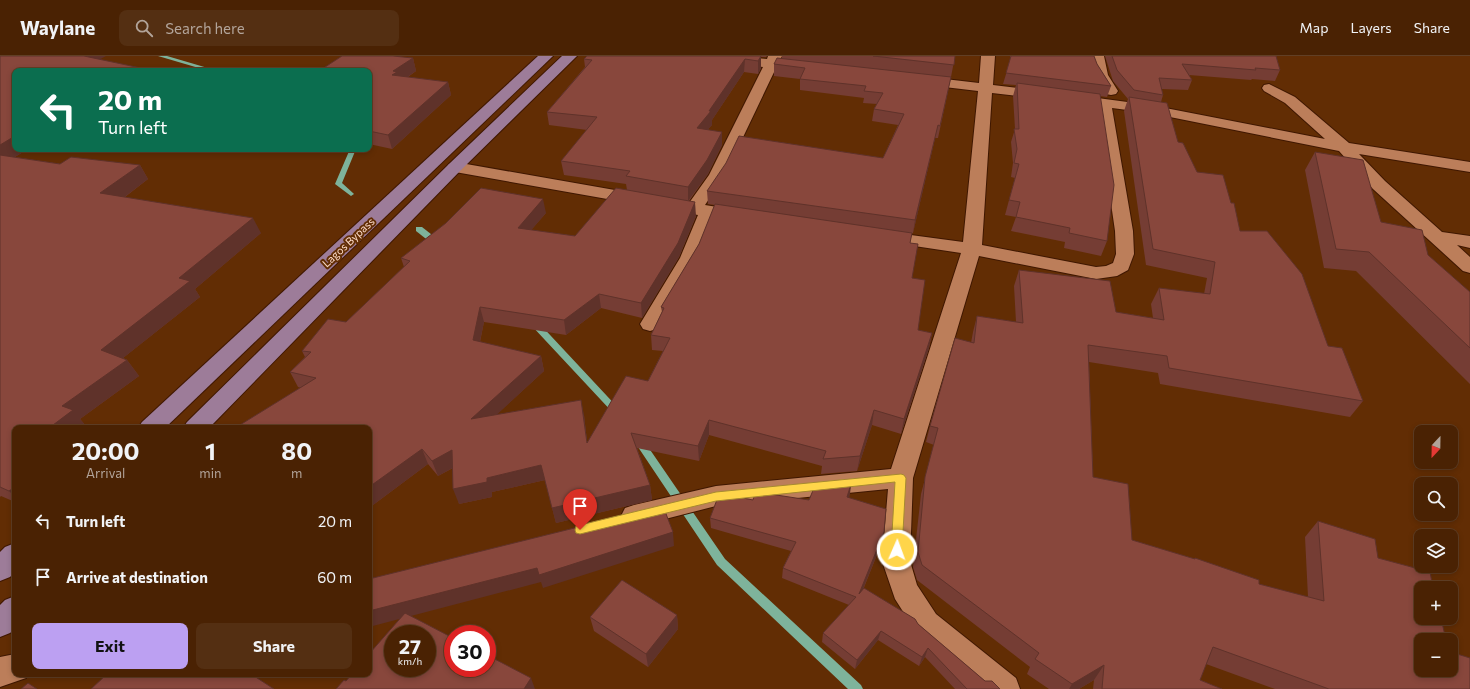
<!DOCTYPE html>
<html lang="en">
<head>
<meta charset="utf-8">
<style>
  :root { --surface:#4a2203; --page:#542f12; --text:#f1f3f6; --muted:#b2a49a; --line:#613f25; --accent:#bca0f2 }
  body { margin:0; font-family:Commissioner,sans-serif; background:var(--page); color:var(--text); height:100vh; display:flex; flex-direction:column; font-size:15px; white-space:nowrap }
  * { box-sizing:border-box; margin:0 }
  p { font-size:13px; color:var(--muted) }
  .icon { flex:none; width:22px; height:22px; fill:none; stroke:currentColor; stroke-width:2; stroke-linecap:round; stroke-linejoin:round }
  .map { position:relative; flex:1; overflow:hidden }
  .side { position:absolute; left:12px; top:369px; width:360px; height:252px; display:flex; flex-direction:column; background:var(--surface); border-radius:8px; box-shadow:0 2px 6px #0003,0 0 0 1px var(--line) }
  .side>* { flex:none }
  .hud { position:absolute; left:12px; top:12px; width:360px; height:84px; border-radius:8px; box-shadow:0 2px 6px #0003,0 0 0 1px var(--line); background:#0b6e4f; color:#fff; overflow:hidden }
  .needle { width:26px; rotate:202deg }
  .tools { position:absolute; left:1414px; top:369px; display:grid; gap:8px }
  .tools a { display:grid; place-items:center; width:44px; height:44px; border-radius:8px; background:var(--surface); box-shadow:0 2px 6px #0003,0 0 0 1px var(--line); font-size:20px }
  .speed { position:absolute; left:384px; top:569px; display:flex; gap:8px; font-size:20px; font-weight:700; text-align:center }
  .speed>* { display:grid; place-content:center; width:52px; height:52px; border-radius:50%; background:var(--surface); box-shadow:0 2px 6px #0003,0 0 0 1px var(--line); line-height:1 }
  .speed small { font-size:10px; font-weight:400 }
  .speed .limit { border:6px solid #d22; background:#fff; color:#111 }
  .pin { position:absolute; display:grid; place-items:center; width:34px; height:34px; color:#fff; margin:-41px -17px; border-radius:50% 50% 50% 0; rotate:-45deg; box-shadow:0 0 4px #0007 }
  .pin .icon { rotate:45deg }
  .me { position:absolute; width:44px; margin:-22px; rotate:2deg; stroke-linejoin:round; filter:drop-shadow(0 0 3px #0008) }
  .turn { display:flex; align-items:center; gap:14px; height:84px; padding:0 20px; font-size:18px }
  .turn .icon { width:52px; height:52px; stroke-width:2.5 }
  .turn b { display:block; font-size:28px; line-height:34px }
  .eta { display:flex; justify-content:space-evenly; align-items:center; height:68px; text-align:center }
  .eta b { font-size:24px; font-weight:700; line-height:28px }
  .button { display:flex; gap:8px; margin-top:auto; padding:8px 20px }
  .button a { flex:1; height:46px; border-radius:8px; background:var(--accent); color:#111; font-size:16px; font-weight:700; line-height:46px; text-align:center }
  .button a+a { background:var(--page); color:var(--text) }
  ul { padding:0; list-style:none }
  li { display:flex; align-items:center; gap:12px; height:56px; padding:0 20px }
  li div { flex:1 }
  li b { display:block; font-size:15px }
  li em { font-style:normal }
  header { display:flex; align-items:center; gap:24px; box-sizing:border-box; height:56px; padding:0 20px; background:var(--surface); border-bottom:1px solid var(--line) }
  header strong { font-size:19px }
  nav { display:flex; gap:22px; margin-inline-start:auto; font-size:14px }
  .search { width:280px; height:36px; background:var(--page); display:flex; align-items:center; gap:10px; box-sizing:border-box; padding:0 14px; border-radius:8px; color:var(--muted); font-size:15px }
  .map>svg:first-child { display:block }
</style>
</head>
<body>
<header>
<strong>Waylane</strong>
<div class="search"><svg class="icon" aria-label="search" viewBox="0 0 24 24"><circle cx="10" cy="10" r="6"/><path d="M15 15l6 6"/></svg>Search here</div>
<nav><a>Map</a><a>Layers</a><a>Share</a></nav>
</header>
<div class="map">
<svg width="1470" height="633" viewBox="0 0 1470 633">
  <rect width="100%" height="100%" fill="#622d04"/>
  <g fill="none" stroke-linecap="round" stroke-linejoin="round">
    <g fill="#7eb39b" fill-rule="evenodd">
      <path d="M158,0h9l51,15h-9z"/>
      <path d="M350,93h6l-14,34 11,10 1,1 -3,2 -16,-12z"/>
      <path d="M416,171h6l19,15v4h-6l-19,-15z"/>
      <path d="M534,264l3,1 84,90 2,2 -2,2h-6l-84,-90 -1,-2z"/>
      <path d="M639,381l3,1 83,121 136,126 2,4h-15l-131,-124 -81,-121 -2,-3 2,-3z"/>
    </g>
    <defs>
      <g id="minor">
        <path d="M696,0h43l28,3 1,-3h14l-2,4 29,4 2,3 -2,3 -5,1 -28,-3 -51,107 -20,30 43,7 3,4 -3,4 -6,1 -28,-4 -16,41 -41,71 -7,2 -7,-2 -3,-5 40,-66 18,-43 -243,-43 -6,-2 -2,-3 2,-3 6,-2 234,41 20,-28 54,-108 -60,-7 -5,-1z"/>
        <path d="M981,0h14l-2,29 51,6 5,1 2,3 -2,3 -5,1 -52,-6 -10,152 114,22 10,-1 7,-3 3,-9 -1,-23 -18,-125 -12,-2 -2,-3 2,-3 5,-1 60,8 175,34 -40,-36 -21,-12 -2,-3 2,-3 5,-1 26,13 54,46 121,19v10l-111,-18 26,27 57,51 28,4v12l-13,-3 13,12v16l-7,-2 -90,-82 -34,-38 -189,-38 -38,-5 21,123 1,23 -6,16 -11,6 -21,3 -117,-23 -66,222 -3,83 7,24 19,29 80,64 4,11h-38l-66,-57 -21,-33 -13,-38 6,-72 -172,17 -82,21 -9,-3 -4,-8 4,-8 9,-3 82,-19 175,-17 70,-216 -80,-12 -6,-1 -3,-4 3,-4 6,-1 82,11 15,-151 -59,-7 -5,-1 -2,-3 2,-3 5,-1 60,7z"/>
        <path d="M1090,0h14l4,19 10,16 -2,3 -5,1 -5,-1c-8,-12 -14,-23 -16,-38z"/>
        <path d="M15,598v20h13l-2,4 -26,9v-30z"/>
      </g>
      <g id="major">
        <path d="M538,0h15l-388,372h-27l4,-6z"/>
        <path d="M562,0h15l-116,114 -252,258h-26l4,-6 262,-258z"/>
        <path d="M15,487v29l-5,5 -10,4v-29l5,-5z"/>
        <path d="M15,540v33l-5,4 -10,4v-32l5,-5z"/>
      </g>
    </defs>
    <use href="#minor" stroke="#3f1700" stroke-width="2"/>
    <use href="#major" stroke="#3f1700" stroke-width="2"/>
    <use href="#minor" fill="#bc7e5a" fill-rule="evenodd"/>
    <use href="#major" fill="#9d7c99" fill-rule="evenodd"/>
  </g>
  <g fill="#753d34">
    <path d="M0,0l15,15v78h13l-13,8 45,7 80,1 8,14 -23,18 136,36 -66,56 5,8 -77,61 4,2 12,16 -59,43 6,7 -2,2h-69v74l-14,-6 -1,1z"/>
    <path d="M587,0h180l-1,1h-5v11l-3,6 -14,-2 -32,48v5l-4,4 14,16 -14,29 -19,27 7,15 -17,41 -37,61 -41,-10 -35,27 -82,-13 -4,20 61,14 3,15 -47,43 87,1 3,27 61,-61 15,-30 -11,-1 -1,-15 11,-23 -1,-5 38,-63 16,-39 -7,-1 -1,-13 176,-33 15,-33 -26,-4 2,-12 3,-5 -14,-1 1,-5 -64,-8v-11l-26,-3v-12l8,-5v-3h173l-4,21 -13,61h-3l-22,95h-1l-2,10 2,35 6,52 14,3 -3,15 -28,86 -29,-9 -15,46 -36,3 1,-8 -113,-31 -10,26 -62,-13 13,37 2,15 -96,23 -11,-43 -53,12v5l-33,7 -6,-36 -15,8 -10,-12 -59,44v-80l-68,-40 -3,-1 -8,-15 15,-15 -3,-6 44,-29 58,-55 -3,-9 145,-45 -15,17 44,6 52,-46 -1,-6 -62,-9 -3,-14 26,-31 -38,-5 -2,-13 38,-45 -1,-8z"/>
    <path d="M1010,0h84l3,8 14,22 -4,11 -7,-1 7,145 -6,15 -37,-8 1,-6 -54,-11 5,-14 -11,-2 10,-37 -4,-1 2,-14 -2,-21 4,-13 -2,-33 3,-11 -13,-1 7,-23z"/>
    <path d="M1105,0h171l4,14 -5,11 -23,-2 -1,1 -62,-5 3,5 -4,10 -27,-1 2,6 -2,7 17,40 19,30 34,31 9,28 88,115 35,55 -13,16 -190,-33 -2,-11 -69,-11 4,115 39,63 62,19 1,-1 64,26 49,13 -3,-60 13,-16 60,37 43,82 49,49h-195l-69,-25 -6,16 22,9h-129l1,-9 -15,9h-30l-22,-15 3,-7 -113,-87 -4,-13 8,-73 13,-49 -8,-3 4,-16 41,-83 2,-11 4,-16 39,6 -2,-36 5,-16 97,42 37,6 -2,-14 8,-16 45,6 3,-16 -61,-13 -22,-154 4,-12 -15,-18z"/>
    <path d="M413,2l3,13 -8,6 40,5 3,13 -59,54 -23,-5v-73z"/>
    <path d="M1315,96l66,70 47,33 42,37v92l-114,-113 -32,-3 -19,-98z"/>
    <path d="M851,428l-2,14 35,34 -2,10 -19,48 55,34 67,57 15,8h-45l-30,-32 -6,9 -41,-26 -23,29 -33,-27 1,-9 26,-28 -67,-27 1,-10 8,-17 -80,-23 -1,-10 43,-18h56z"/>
    <path d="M677,559l1,14 -30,38 -54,-36 -4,-14z"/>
  </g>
  <g fill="#5f322a">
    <path d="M77,0h29l-22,12z"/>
    <path d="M761,0v12l-3,6v-13z"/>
    <path d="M413,2l3,13 -16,11 -8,-7 1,-4z"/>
    <path d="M745,3l-1,13 -32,48v5l-14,16 -1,-13z"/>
    <path d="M448,26l3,13 -59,54 -4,-14z"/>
    <path d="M938,69l-3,13 -22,95 2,-13z"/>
    <path d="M722,76v13l-14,29 -20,27v-14z"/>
    <path d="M15,80v13h13l-28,17v-21z"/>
    <path d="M140,109l8,14 -38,29 -10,-15z"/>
    <path d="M543,143l3,14 -25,29 -3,-14z"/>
    <path d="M695,146l1,14 -17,41 -37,61 -1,-15z"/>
    <path d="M253,162l8,15 -66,56 5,8 -87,69 -12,-16 78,-72z"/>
    <path d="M599,238l2,14 -35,27 -2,-15z"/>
    <path d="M480,251l4,15 -7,33 -4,-15z"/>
    <path d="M932,277l-3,15 -28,86 3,-15z"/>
    <path d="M541,300l3,15 -68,63 -5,-15z"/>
    <path d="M127,304l12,16 -59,43 6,7 -2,2h-35l13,-22z"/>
    <path d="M581,344l3,15 5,43 -2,-15z"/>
    <path d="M874,354l-2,15 -15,46 3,-15z"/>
    <path d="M709,364v15l-10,26 -1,-15z"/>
    <path d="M422,393l6,15 -59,44v-21z"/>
    <path d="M452,394l6,15 -20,11 -6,-15z"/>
    <path d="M541,409l4,15 -53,12v5l-33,7 -6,-15 34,-11z"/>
    <path d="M851,428l-1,10 -4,14 1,-11z"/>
    <path d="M650,429l2,15 -96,23 -4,-15z"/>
    <path d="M15,431v10l-6,-6z"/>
    <path d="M673,476l1,14 -131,42 -2,-6 -153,40 -19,5v-16z"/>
    <path d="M884,476l-2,10 -25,62 2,-10z"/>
    <path d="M677,559l1,14 -30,38 -2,-13z"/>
    <path d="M881,575l-3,9 -23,29 2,-9z"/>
    <path d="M928,592l-3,9 -6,9 3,-9z"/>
    <path d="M1104,609l-10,15 -15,9h-10l3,-5z"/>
    <path d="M531,622l4,11h-11z"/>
  </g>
  <g fill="#88473c" stroke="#5f322a" fill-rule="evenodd">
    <path d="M0,0h84l71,15h-140v65l-15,9z"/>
    <path d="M342,0h51l20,2 -20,13 4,1 -5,3 56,7 -60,53 -19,-4v-60h-50z"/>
    <path d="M587,0h174l-3,5 -13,-2 -36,52h2l-14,17 25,4 -15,28 -19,27 -62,-11 4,-5 -69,-10 36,-44 -50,-5 45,-52 -8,-1z"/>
    <path d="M873,0h82l-1,9z"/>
    <path d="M1011,0h83l3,8 14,22 -105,-13z"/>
    <path d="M1112,0h164l4,14 -25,-2 1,2 -74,-6 10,16 -33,-2 4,17 -29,-5 -17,-20z"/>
    <path d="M777,2l174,19 -11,49 -2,-1 -23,95 -208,-29 19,-28 13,-27 144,22 21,-44 -30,-5 9,-16 -19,-2 2,-5 -66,-7 5,-11 -31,-4z"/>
    <path d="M1017,27l83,11 14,91 -7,56 -38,-8 1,-5 -54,-11 4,-15 -11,-2 10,-36 -5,-1 3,-14 -3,-20h5z"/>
    <path d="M1129,41l38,6 11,39 5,1 14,29 26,3 8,28h3l6,28h27l35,43 26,72 14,2 21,53 -194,-33 -2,-12 -79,-11 5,132 35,7 4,56 63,19v-1l64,22v4l65,17 -6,-80 57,18 3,19 52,14 3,16h-12v30h20l5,22h-25v30h30v-18l19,6v31h-141l-116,-42 -13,33 22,9h-120l2,-24 -32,19 -37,-25 4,-6 -117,-88 -4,-13 7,-75 13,-49 -8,-2 25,-88 19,5 3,-27 46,7 -4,-53 91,11 6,31 48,8 -5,-32 51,6 5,-32 -62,-13z"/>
    <path d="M1315,96l48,8 18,62 41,8 6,25 42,37v56l-101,-96 -33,-3z"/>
    <path d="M0,99l60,9 11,-7 69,8 -40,28 153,25 -74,60 11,3 -89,69 26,10 -65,46 11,4 -24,18h-34v59l-6,4 -9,-4z"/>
    <path d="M481,132l62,11 -25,29 57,8 41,-48 79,14 -17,41 -37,60 -42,-9 -35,26 -84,-13 -7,33 68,16 -70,63 110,-19 6,43 39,-67 22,5 22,-43 -19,-3 13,-27 -3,-1 38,-63 16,-40 197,29 -2,10 8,1 -6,34 13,2 -7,50 14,3 -28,86 -30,-9 -14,46 -37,3 3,-8 -117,-31 -11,26 -67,-13 19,52 -98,23 -11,-43 -54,13v4l-34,7 -1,-39 -20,11 -10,-12 -53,38v-59h-134l81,-50 -26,-6 21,-20 -9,-1 26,-32 18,3 64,-61 -9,-3 45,-35z"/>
    <path d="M851,428l-4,13 39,12 -2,23 -25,62 5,-6 51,31 3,5 67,57h7l8,8h-33l-39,-41 -6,9 -41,-26 -24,29 -34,-27 33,-36 -73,-29 13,-26 -86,-24 8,-21 15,-1 20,4 2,-7h8l46,7 5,-12z"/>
    <path d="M663,450l10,26 -134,43 -2,-7 -168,43v-32z"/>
    <path d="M622,524l55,35 -31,39 -56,-37z"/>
    <path d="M405,557l48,25v30h34v-13l44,23 -7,11h-188l8,-9 2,1 6,-7h17v-20zM393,578h34v34h-34z"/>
    <path d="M107,618h144l23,15h-183z"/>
    <path d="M28,627l9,6h-16z"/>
  </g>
  <path fill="#ffd54a" stroke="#a68a30" d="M901,418l3,1 2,3 -4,72 -1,3 -4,2 -4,-2 -2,-3 4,-68 -179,19 -136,33 -4,-1 -1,-3 1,-4 4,-1 136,-33z"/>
  <g text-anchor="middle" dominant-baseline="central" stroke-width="4" stroke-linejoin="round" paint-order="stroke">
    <g font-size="11" fill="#fcdac7" stroke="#622d04">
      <text transform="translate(348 186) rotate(-43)">Lagos Bypass</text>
    </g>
  </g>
</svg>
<div class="tools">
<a><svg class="needle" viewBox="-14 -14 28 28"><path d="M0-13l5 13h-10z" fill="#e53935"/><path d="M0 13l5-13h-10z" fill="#b2a49a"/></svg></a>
<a><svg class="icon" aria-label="search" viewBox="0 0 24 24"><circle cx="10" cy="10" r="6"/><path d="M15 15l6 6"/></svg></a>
<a><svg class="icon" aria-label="layers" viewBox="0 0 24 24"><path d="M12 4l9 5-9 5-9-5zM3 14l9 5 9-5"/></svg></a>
<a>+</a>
<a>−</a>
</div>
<div class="speed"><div>27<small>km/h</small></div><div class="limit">30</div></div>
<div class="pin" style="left:580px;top:474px;background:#d93025"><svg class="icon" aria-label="arrive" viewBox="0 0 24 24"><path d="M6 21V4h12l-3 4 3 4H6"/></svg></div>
<svg class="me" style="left:897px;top:494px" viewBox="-20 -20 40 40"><circle r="17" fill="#ffd54a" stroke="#fff" stroke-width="3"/><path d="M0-11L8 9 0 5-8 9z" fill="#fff"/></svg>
<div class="hud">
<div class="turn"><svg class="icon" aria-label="left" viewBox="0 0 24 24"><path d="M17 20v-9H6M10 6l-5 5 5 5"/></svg><div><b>20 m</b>Turn left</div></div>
</div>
<section class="side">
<div class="eta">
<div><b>20:00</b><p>Arrival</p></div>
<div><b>1</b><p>min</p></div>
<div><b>80</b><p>m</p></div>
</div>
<ul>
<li><svg class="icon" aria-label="left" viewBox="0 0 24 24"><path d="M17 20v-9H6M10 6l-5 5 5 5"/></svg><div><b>Turn left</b></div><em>20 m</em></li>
<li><svg class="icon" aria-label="arrive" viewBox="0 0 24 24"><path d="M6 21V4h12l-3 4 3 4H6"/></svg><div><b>Arrive at destination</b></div><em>60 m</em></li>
</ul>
<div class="button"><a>Exit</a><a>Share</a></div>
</section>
</div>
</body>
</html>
